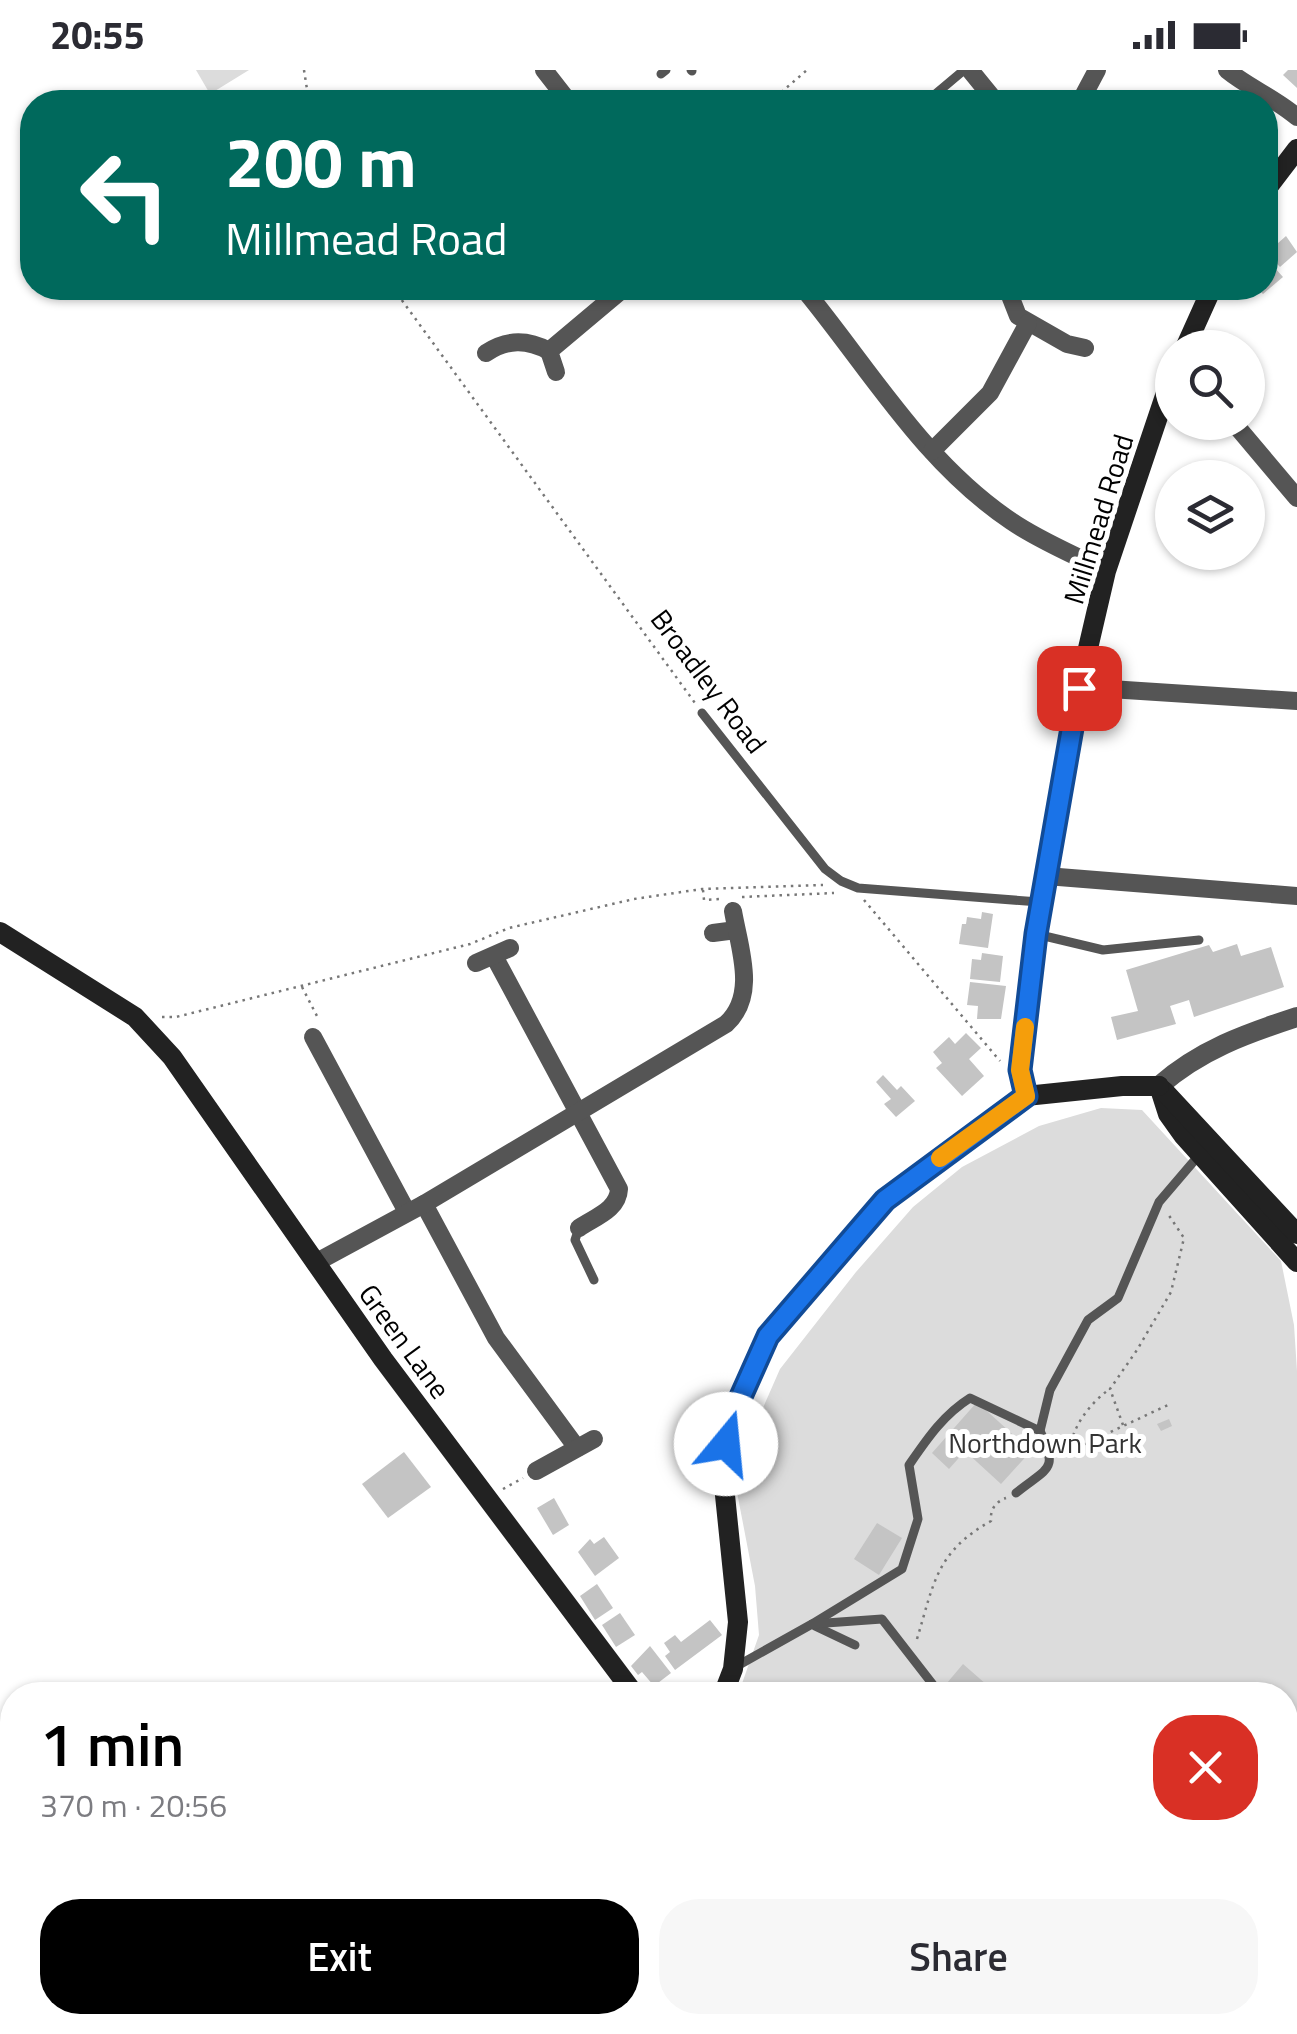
<!DOCTYPE html>
<html lang="en">
<head>
<meta charset="utf-8">
<style>
  :root { --surface:#fff; --page:#f7f7f7; --text:#2b2b33; --muted:#7c7c81; --accent:#000 }
  body { margin:0; font-family:"Titillium Web",sans-serif; background:var(--page); color:var(--text); height:100vh; display:flex; flex-direction:column; font-size:38px; white-space:nowrap }
  * { box-sizing:border-box; margin:0 }
  p { font-size:32px; color:var(--muted) }
  .icon { flex:none; width:55px; height:55px; fill:none; stroke:currentColor; stroke-width:2; stroke-linecap:round; stroke-linejoin:round }
  .map { position:relative; flex:1; overflow:hidden }
  .details { position:absolute; left:0px; top:1612px; width:1298px; height:352px; display:flex; flex-direction:column; background:var(--surface); border-radius:40px 40px 0 0; box-shadow:0 2px 8px #0004 }
  .details>* { flex:none }
  .guide { position:absolute; left:20px; top:20px; width:1258px; height:210px; border-radius:40px; box-shadow:0 2px 8px #0004; background:#00695c; color:#fff; overflow:hidden }
  .buttons { position:absolute; left:1155px; top:260px; display:grid; gap:20px }
  .buttons a { display:grid; place-items:center; width:110px; height:110px; border-radius:50%; background:var(--surface); box-shadow:0 2px 8px #0004; font-size:50px }
  .pin { position:absolute; display:grid; place-items:center; width:85px; height:85px; color:#fff; margin:-42px; border-radius:20px; box-shadow:0 5px 15px #0006 }
  .me { position:absolute; width:110px; margin:-55px; rotate:17deg; stroke-linejoin:round; filter:drop-shadow(0 0 8px #0008) }
  .turn { display:flex; align-items:center; gap:35px; height:210px; padding:0 40px; font-size:45px }
  .turn .icon { width:130px; height:130px; stroke-width:2.5 }
  .turn b { display:block; font-size:70px; line-height:85px }
  .round { display:grid; place-items:center; flex:none; width:105px; height:105px; border-radius:40px; background:var(--page) }
  .headline { display:flex; align-items:center; justify-content:space-between; height:170px; padding:0 40px }
  h1 { font-size:60px; font-weight:600; line-height:75px; color:var(--accent) }
  .button { display:flex; gap:20px; margin-top:auto; padding:20px 40px }
  .button a { flex:1; height:115px; border-radius:40px; background:var(--accent); color:#fff; font-size:40px; font-weight:600; line-height:115px; text-align:center }
  .button a+a { background:var(--page); color:var(--text) }
  .status { display:flex; justify-content:space-between; align-items:center; height:70px; padding:0 50px; background:var(--surface); direction:ltr }
  .status svg { height:28px; fill:currentColor }
  .map>svg:first-child { display:block }
</style>
</head>
<body>
<div class="status"><b>20:55</b><svg viewBox="0 0 49 12"><path d="M0 12V9h3v3zM5 12V6h3v6zM10 12V3h3v9zM15 12V0h3v12zM26 1h20v11H26zM47 4h2v5h-2z"/></svg></div>
<div class="map">
<svg width="1297" height="1964" viewBox="0 0 1297 1964">
  <rect width="100%" height="100%" fill="#fff"/>
  <g fill="#dcdcdc">
    <path d="M196,0h53l-39,24z"/>
    <path d="M1101,1038l41,2 139,151 13,64 3,46v663h-336l-7,-11 331,-1v-327h-547l21,-60 -4,-49 -19,-99 17,-45 2,-16 25,-57 76,-97 57,-65 49,-40 77,-41z"/>
    <path d="M583,1953v-1l66,1 -33,11h-39z"/>
    <path d="M706,1953h98l-8,11h-92z"/>
  </g>
  <g fill="#c4c4c4">
    <path d="M1288,0h9v18l-14,-13z"/>
    <path d="M1286,166l11,16 -17,15 -13,-14z"/>
    <path d="M1267,189l16,18 -20,17 -6,-6h8z"/>
    <path d="M982,842l11,2 -5,34 -29,-4 3,-20h4l1,-7 14,2z"/>
    <path d="M1237,874l4,12 30,-9 13,40 -90,30 -5,-17 -19,6 6,18 -59,16 -6,-23 27,-6 -12,-41 83,-25 4,7z"/>
    <path d="M982,883l21,3 -3,26 -30,-3 2,-20 9,1z"/>
    <path d="M970,912l36,4 -5,33h-24l1,-13 -11,-1z"/>
    <path d="M966,963l15,15 -12,11 15,17 -22,20 -26,-28 6,-5 -9,-11 16,-15 6,7z"/>
    <path d="M883,1005l14,15 4,-4 14,15 -19,16 -12,-13 7,-5 -15,-17z"/>
    <path d="M977,1332l54,49 -30,33 -36,-33 -16,18 -17,-16z"/>
    <path d="M1169,1349l3,7 -11,5 -4,-7z"/>
    <path d="M404,1382l27,35 -43,31 -26,-34z"/>
    <path d="M554,1428l15,27 -16,10 -16,-27z"/>
    <path d="M877,1453l25,15 -23,37 -25,-16z"/>
    <path d="M604,1467l15,21 -24,18 -17,-24 12,-13 4,5z"/>
    <path d="M597,1514l16,24 -18,12 -15,-24z"/>
    <path d="M620,1543l15,22 -19,12 -14,-22z"/>
    <path d="M710,1550l12,15 -47,35 -10,-14 5,-4 -6,-9 11,-8 6,7z"/>
    <path d="M650,1576l21,27 -17,13 -12,-14 -4,3 -7,-9z"/>
    <path d="M963,1594l24,21 -8,10h-19l-13,-12z"/>
  </g>
  <g fill="none" stroke-linecap="round" stroke-linejoin="round">
    <g stroke="#777" stroke-width="2.5" stroke-dasharray="2.5 5" stroke-linecap="butt">
      <path d="M304,0l5,32"/>
      <path d="M770,32l37,-32"/>
      <path d="M393,218l302,415"/>
      <path d="M833,228l13,-10"/>
      <path d="M703,820l1,10 17,-1"/>
      <path d="M742,827l92,-4"/>
      <path d="M864,830l136,161"/>
      <path d="M302,917l17,33"/>
      <path d="M162,947h14l294,-73 39,-16 125,-29 68,-10 121,-4"/>
      <path d="M1123,1355l-13,-36 27,-39 34,-58 13,-54 -16,-24"/>
      <path d="M1070,1380c2,-23 19,-45 37,-59"/>
      <path d="M1070,1381l100,-47"/>
      <path d="M503,1419l20,-11"/>
      <path d="M917,1569c17,-56 19,-87 74,-118 -1,-11 4,-19 15,-23"/>
      <path d="M0,1864l12,-3"/>
      <path d="M282,1952l2,12"/>
    </g>
    <g stroke="#555" stroke-width="9">
      <path d="M691,0l1,1"/>
      <path d="M661,4l5,-4"/>
      <path d="M926,32l38,-32"/>
      <path d="M702,643l123,156 16,12 17,7 181,14"/>
      <path d="M1036,864l67,16 96,-10"/>
      <path d="M579,1158l-4,12 19,40"/>
      <path d="M1016,1423c32,-26 43,-22 24,-62"/>
      <path d="M812,1554l90,-55 16,-50 -9,-54c18,-26 34,-50 61,-67l70,33 10,-41 38,-70 30,-22 41,-96 41,-48"/>
      <path d="M815,1556l40,19"/>
      <path d="M737,1596l75,-42 70,-5 59,76"/>
    </g>
    <g stroke="#555" stroke-width="18">
      <path d="M544,0l25,32"/>
      <path d="M970,0l26,32"/>
      <path d="M1227,0c22,18 48,28 70,47"/>
      <path d="M1080,32l17,-32"/>
      <path d="M803,218c66,80 120,174 208,233 29,20 64,34 95,50"/>
      <path d="M1007,218l11,28 49,28 18,4"/>
      <path d="M486,283c21,-14 41,-14 63,-2"/>
      <path d="M556,302l-7,-21 75,-63"/>
      <path d="M1233,352l64,76"/>
      <path d="M932,381l58,-58 38,-70"/>
      <path d="M1079,617l218,14"/>
      <path d="M1046,806l251,20"/>
      <path d="M713,863l23,-3"/>
      <path d="M494,886l125,233c-1,21 -24,28 -40,39"/>
      <path d="M476,893l34,-15"/>
      <path d="M313,967l94,175"/>
      <path d="M424,1134l72,134 81,110"/>
      <path d="M315,1193l109,-59 302,-180c32,-29 13,-77 7,-113"/>
      <path d="M536,1401l58,-32"/>
      <path d="M747,1952l3,12"/>
    </g>
    <g stroke="#555" stroke-width="20">
      <path d="M1159,1016c41,-36 86,-52 138,-69"/>
      <path d="M0,1892l12,-3"/>
    </g>
    <g stroke="#222" stroke-width="20">
      <path d="M1265,121l32,-42"/>
      <path d="M1185,278l27,-60"/>
      <path d="M0,862l135,85 37,40 211,302 252,336"/>
      <path d="M1159,1016l9,28 15,21 114,127"/>
      <path d="M1164,1021l133,143"/>
      <path d="M1026,1026l-6,-26 16,-136 43,-247 27,-116 66,-196"/>
      <path d="M723,1625l10,-26 5,-47 -16,-156 9,-45 37,-85 117,-136 141,-104 96,-10h37"/>
      <path d="M553,1964l7,-12"/>
    </g>
  </g>
  <g fill="none" stroke-linecap="round" stroke-linejoin="round">
    <defs>
      <path id="route" d="M726,1374l4,-23 38,-85 117,-136 141,-104 -6,-26 16,-136 43,-246"/>
    </defs>
    <use href="#route" stroke="#114b97" stroke-width="25"/>
    <use href="#route" stroke="#1a73e8" stroke-width="18"/>
    <path stroke="#f59e0b" stroke-width="18" d="M940,1088l86,-62 -6,-26 5,-43"/>
  </g>
  <g text-anchor="middle" dominant-baseline="central" stroke-width="10" stroke-linejoin="round" paint-order="stroke">
    <g font-size="28" fill="#000" stroke="#fff">
      <text transform="translate(1098 449) rotate(-73)">Millmead Road</text>
      <text transform="translate(709 611) rotate(53)">Broadley Road</text>
      <text transform="translate(405 1271) rotate(54)">Green Lane</text>
    </g>
    <g font-size="28" fill="#333" stroke="#fff">
      <text x="1045" y="1372">Northdown Park</text>
    </g>
  </g>
</svg>
<div class="buttons">
<a><svg class="icon" aria-label="search" viewBox="0 0 24 24"><circle cx="10" cy="10" r="6"/><path d="M15 15l6 6"/></svg></a>
<a><svg class="icon" aria-label="layers" viewBox="0 0 24 24"><path d="M12 4l9 5-9 5-9-5zM3 14l9 5 9-5"/></svg></a>
</div>
<div class="pin" style="left:1079px;top:618px;background:#d93025"><svg class="icon" aria-label="arrive" viewBox="0 0 24 24"><path d="M6 21V4h12l-3 4 3 4H6"/></svg></div>
<svg class="me" style="left:726px;top:1374px" viewBox="-20 -20 40 40"><circle r="19" fill="#fff"/><path d="M0-13L10 11 0 6-10 11z" fill="#1a73e8"/></svg>
<div class="guide">
<div class="turn"><svg class="icon" aria-label="left" viewBox="0 0 24 24"><path d="M17 20v-9H6M10 6l-5 5 5 5"/></svg><div><b>200 m</b>Millmead Road</div></div>
</div>
<section class="details">
<div class="headline"><div><h1>1 min</h1><p>370 m · 20:56</p></div><a class="round" style="background:#d93025;color:#fff"><svg class="icon" aria-label="close" viewBox="0 0 24 24"><path d="M6 6l12 12M18 6L6 18"/></svg></a></div>
<div class="button"><a>Exit</a><a>Share</a></div>
</section>
</div>
</body>
</html>
